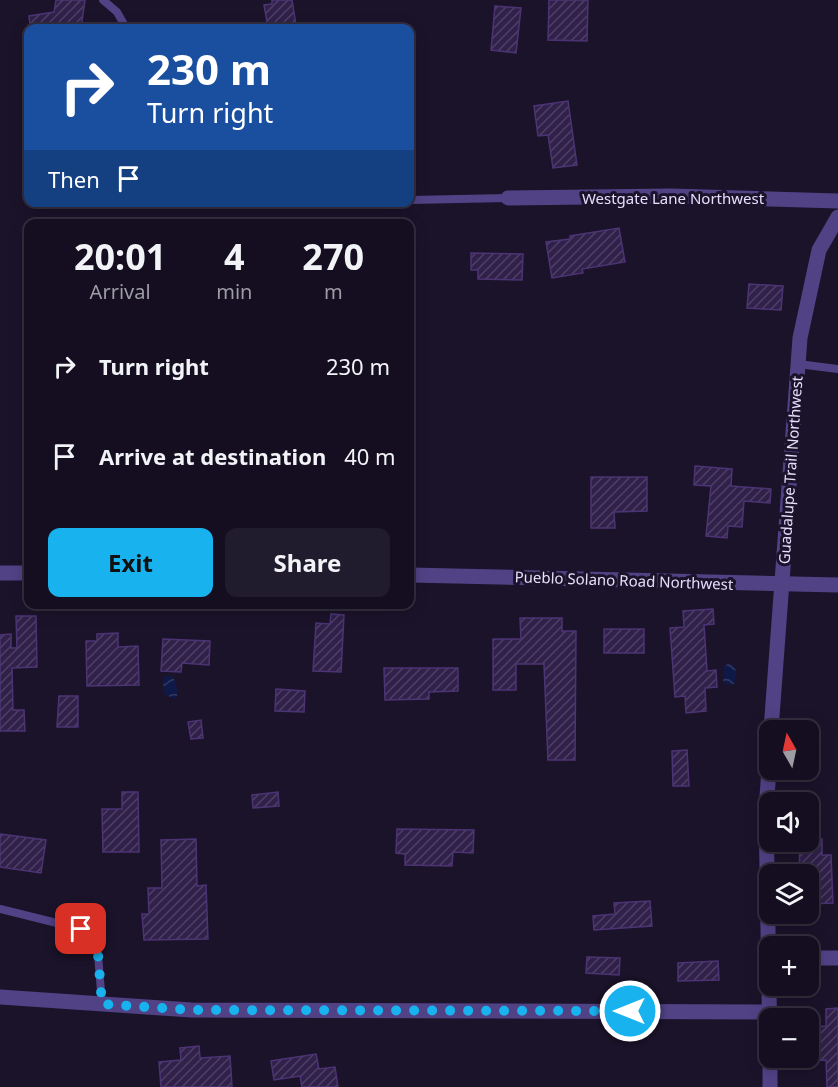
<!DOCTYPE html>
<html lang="en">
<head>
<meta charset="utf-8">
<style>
  :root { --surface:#140e20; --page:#211c2d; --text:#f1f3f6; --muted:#9d9ca5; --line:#332e3e; --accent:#18b2ef }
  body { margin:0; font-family:"Noto Sans",sans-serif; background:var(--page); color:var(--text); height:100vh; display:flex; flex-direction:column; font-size:22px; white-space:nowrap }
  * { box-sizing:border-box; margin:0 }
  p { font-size:20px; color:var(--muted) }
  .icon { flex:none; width:33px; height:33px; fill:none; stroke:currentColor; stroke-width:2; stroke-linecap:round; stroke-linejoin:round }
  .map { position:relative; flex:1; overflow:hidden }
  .panel { position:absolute; left:24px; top:219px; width:390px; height:390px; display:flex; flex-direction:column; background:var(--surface); border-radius:12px; box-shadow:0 3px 15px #0003,0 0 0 2px var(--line) }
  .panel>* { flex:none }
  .guide { position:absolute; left:24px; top:24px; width:390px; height:183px; border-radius:12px; box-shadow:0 3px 15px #0003,0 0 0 2px var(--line); background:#1a4fa0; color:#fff; overflow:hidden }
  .needle { width:39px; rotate:351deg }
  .buttons { position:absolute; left:759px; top:720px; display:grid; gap:12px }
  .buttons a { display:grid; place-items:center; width:60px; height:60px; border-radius:12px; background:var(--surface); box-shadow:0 3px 15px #0003,0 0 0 2px var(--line); font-size:30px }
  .pin { position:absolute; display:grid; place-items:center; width:51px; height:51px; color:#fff; margin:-26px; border-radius:12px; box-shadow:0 3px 9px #0006 }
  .me { position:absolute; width:66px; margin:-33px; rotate:270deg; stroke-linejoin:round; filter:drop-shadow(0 0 4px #0008) }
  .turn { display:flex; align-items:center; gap:21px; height:126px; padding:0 24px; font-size:27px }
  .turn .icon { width:78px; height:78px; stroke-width:2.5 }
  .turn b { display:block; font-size:42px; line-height:51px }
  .then { display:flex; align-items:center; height:57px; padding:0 24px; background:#0003; gap:12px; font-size:22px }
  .eta { display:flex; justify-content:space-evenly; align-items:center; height:102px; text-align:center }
  .eta b { font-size:36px; font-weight:700; line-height:42px }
  .button { display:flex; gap:12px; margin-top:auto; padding:12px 24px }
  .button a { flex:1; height:69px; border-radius:12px; background:var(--accent); color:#111; font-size:24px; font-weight:700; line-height:69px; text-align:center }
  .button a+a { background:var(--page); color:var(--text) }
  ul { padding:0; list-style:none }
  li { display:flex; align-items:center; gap:18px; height:90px; padding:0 24px }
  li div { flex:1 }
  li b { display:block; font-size:22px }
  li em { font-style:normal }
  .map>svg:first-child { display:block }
</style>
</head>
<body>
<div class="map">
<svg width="838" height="1087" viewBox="0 0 838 1087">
  <defs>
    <pattern id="water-waves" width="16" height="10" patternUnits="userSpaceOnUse" patternTransform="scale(1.5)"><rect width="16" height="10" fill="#0f1947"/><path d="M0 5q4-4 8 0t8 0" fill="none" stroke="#323a62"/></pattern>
    <pattern id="building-hatch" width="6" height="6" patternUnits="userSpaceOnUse" patternTransform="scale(1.5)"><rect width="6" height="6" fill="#30204a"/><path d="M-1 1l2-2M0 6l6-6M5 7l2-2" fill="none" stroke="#4e4065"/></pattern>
  </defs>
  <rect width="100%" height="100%" fill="#1b132a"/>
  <g fill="url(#water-waves)">
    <path d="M730,663c8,5 7,13 4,21l-7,1 -4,-3 1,-16z"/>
    <path d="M166,676h6c4,6 8,18 3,23l-11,-5 -1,-15z"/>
  </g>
  <g fill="url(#building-hatch)" stroke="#4c3474" stroke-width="1.5">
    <path d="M56,0h29l-4,28h-21l1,-5 -31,2 -1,-9 25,-4z"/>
    <path d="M272,0h20l4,25 -12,2v1h-16l-4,-23 8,-1z"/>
    <path d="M549,0h39l-1,41 -39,-1z"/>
    <path d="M495,6l26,2 -5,45 -25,-3z"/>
    <path d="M568,101l9,64 -24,3 -5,-33 -10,1 -4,-30z"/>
    <path d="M619,228l6,34 -43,7 1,4 -31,5 -6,-36 24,-3v-3z"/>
    <path d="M471,253l52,1 -1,26 -44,-1v-9h-7z"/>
    <path d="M749,284l34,2 -2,24 -34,-2z"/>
    <path d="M695,466l37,3 -1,17 40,3 -1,14 -26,-2 -2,26 -14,-1 -1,12 -21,-2 5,-50 -17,-1z"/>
    <path d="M591,477h56v34l-33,1 1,16h-24z"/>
    <path d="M713,609l1,15 -10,1 3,46 9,-1 1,17 -12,1 1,23 -20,2 -1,-17 -10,1 -5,-69 14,-1 -1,-16z"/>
    <path d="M331,614l13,1 -3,57 -28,-1 3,-48 14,1z"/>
    <path d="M16,616h20l1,51 -25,1 1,42h11l1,21h-25v-96l11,-1v14h6z"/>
    <path d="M520,618h42v13h14l-1,129h-27l-4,-96h-28v26h-23v-51h28z"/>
    <rect x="604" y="629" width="40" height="24"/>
    <path d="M118,633v14l20,-1 1,39 -52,1 -1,-45h11v-7z"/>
    <path d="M163,639l47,2 -1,24 -27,-2 -1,9 -20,-1z"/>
    <path d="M384,668h74v23l-29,1v7l-44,1z"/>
    <path d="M276,689l29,2 -1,21 -29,-1z"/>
    <path d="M59,696h19v31h-21z"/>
    <path d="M201,720l2,18 -12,1 -3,-17z"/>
    <path d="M687,750l2,36h-16l-1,-35z"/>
    <path d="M122,792h16l1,60h-36l-1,-43h20z"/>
    <path d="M278,792l1,14 -26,2 -1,-13z"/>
    <path d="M397,829l77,1 -1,23 -20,-1 -1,14 -47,-1v-11l-9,-1z"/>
    <path d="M0,834l46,6 -5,33 -41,-6z"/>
    <path d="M196,839l1,47 9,-1 2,54 -64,1 -2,-26h7l-1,-26h14l-1,-48z"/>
    <path d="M822,839v16h9l2,48 -25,1v-30h-8l-1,-32z"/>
    <path d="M650,901l2,25 -58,4 -1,-14 22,-2 -1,-11z"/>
    <path d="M587,957l33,1 -1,17 -33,-2z"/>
    <path d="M718,961l1,19 -41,1v-18z"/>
    <path d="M838,1008v79h-11l-1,-27 -18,1v-34l18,-1v-17z"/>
    <path d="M199,1046l1,12 30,-2 2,31h-71l-2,-25 22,-2 -1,-12z"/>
    <path d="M316,1054l3,15 16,-2 3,20h-36l-2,-11 -26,4 -3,-19z"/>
  </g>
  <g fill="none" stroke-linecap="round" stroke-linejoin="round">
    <g stroke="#514286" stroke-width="8">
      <path d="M103,0l14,12 9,16"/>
      <path d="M410,200l98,-2"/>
      <path d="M798,364l40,5"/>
      <path d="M0,909l81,20 12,6 4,7 5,62"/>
    </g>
    <g stroke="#514286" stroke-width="15">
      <path d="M508,198l163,-2 167,5"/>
      <path d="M0,573h28"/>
      <path d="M410,575l428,10"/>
      <path d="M771,730l29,-392 19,-88 19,-33"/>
      <path d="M770,757l-4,52 4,241"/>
      <path d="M808,958h30"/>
      <path d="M0,997l191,13 578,2"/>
      <path d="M770,1058v29"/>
    </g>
  </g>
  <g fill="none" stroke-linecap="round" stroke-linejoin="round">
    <path stroke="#18b2ef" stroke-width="10" stroke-dasharray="0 18" d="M81,929l12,6 4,7 5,62 89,6 439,1"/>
  </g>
  <g text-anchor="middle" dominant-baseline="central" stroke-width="6" stroke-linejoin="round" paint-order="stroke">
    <g font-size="15" fill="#e7defd" stroke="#1b132a">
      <text x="673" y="198">Westgate Lane Northwest</text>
      <text transform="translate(790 470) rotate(-86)">Guadalupe Trail Northwest</text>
      <text transform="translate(624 580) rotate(2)">Pueblo Solano Road Northwest</text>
    </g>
  </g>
</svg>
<div class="buttons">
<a><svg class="needle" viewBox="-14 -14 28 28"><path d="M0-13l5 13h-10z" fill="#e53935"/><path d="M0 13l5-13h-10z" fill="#9d9ca5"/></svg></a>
<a><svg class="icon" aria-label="sound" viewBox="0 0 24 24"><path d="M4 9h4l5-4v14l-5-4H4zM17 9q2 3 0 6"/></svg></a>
<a><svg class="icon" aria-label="layers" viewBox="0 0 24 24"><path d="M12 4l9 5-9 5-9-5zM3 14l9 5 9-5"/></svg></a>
<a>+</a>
<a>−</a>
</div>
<div class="pin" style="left:81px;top:929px;background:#d93025"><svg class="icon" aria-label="arrive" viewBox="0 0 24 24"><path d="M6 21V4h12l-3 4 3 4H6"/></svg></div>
<svg class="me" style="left:630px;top:1011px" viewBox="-20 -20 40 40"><circle r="17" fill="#18b2ef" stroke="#fff" stroke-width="3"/><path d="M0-11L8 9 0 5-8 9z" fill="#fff"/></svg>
<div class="guide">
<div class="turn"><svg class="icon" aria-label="right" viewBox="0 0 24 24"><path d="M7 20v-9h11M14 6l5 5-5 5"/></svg><div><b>230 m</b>Turn right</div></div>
<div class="then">Then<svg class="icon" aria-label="arrive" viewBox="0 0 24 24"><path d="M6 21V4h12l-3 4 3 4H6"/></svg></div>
</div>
<section class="panel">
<div class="eta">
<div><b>20:01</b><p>Arrival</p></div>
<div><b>4</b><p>min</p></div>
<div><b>270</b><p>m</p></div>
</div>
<ul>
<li><svg class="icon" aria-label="right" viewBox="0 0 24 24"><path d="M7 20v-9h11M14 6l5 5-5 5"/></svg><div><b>Turn right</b></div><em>230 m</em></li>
<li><svg class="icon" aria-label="arrive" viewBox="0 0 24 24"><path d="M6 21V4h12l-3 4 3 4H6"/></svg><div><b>Arrive at destination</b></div><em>40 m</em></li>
</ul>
<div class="button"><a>Exit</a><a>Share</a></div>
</section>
</div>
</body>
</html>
